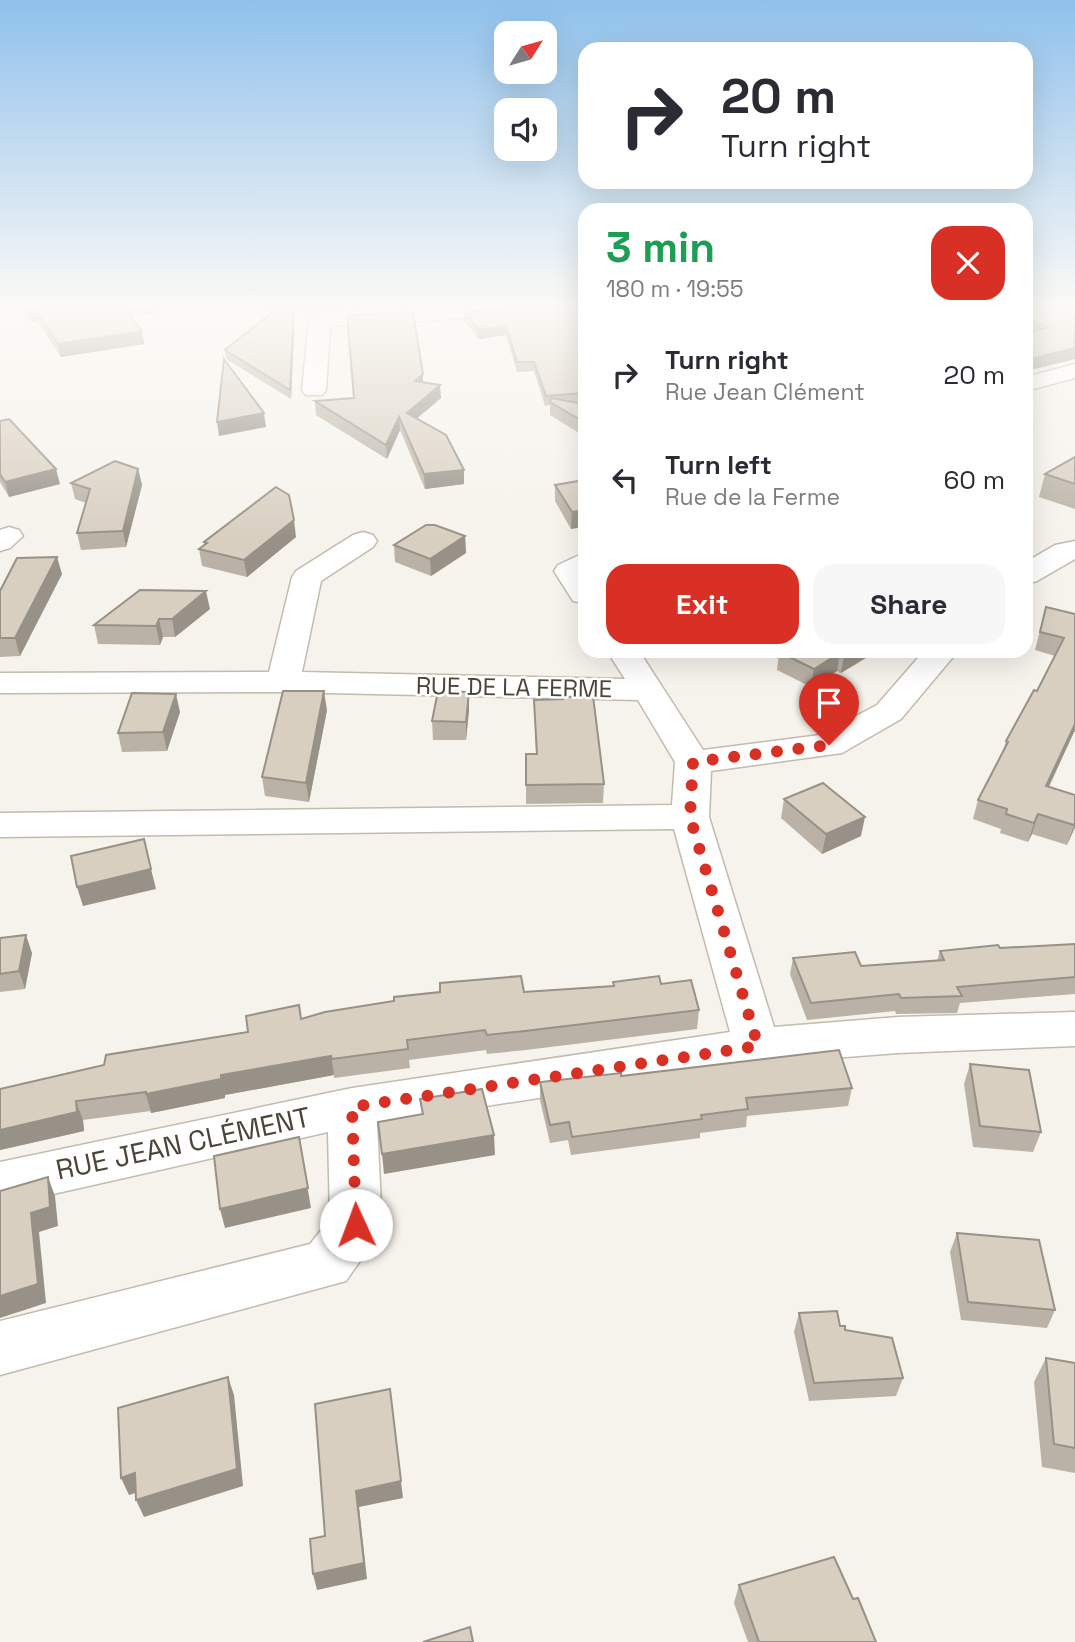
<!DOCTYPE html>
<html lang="en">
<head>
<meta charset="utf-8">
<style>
  :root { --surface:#fff; --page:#f7f7f7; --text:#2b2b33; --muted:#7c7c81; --accent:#d93025 }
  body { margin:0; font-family:"Space Grotesk",sans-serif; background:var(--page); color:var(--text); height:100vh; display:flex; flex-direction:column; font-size:26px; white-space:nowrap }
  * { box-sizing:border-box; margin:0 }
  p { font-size:23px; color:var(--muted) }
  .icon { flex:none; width:38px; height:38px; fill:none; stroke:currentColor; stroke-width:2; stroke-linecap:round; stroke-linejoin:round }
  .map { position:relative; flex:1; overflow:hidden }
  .side { position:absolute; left:578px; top:203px; width:455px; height:455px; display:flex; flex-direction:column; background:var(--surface); border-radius:21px; box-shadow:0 7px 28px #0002 }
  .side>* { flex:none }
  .top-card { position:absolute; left:578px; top:42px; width:455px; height:147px; border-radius:21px; box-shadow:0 7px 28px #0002; background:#fff; color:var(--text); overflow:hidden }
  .needle { width:46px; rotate:53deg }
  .buttons { position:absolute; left:494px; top:21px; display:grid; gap:14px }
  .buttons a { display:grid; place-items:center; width:63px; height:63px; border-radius:14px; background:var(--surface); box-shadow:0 7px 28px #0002; font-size:35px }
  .pin { position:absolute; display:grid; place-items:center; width:60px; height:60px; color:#fff; margin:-72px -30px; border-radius:50% 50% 50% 0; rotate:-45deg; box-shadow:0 0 7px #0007 }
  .pin .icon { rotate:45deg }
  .me { position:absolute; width:77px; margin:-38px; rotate:358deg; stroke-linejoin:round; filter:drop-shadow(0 0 5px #0008) }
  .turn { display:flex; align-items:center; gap:24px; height:147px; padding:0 28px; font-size:32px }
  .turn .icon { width:91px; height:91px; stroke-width:2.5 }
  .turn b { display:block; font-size:49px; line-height:60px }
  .round { display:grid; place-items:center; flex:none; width:74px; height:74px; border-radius:21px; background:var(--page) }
  .head { display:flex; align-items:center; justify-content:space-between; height:119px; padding:0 28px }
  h1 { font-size:42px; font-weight:800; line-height:52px; color:#1e9e55 }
  .action { display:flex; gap:14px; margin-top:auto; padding:14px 28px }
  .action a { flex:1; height:80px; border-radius:21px; background:var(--accent); color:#fff; font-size:28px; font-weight:800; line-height:80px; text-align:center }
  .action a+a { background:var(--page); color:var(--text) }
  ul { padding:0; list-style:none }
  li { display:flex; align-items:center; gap:21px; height:105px; padding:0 28px }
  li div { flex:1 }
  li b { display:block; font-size:26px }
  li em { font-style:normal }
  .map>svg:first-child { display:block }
</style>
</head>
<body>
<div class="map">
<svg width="1075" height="1642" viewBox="0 0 1075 1642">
  <rect width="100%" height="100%" fill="#f6f3ec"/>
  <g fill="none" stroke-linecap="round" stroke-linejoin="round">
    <defs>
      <g id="minor">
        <path d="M414,307h152l-3,4 -7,2 -226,13 -4,64 -4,5h-16l-4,-5 7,-68c13,-18 83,-14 105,-15z"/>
        <path d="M1075,364v14l-49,13v-14z"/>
        <path d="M9,527l10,3 4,6 -13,12 -10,3v-21z"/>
        <path d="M363,532l10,3 4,6 -4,6 -52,34 -19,91 323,7 -18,-28h32l64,99 117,-15 57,-30 47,-54h34l-57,68 -59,34 -131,18 -2,46 65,210 124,-10 177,-5v34l-177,7 -141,11 -380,59 5,102 -8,16 -28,40 -346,94v-54l310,-77 20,-25 -2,-87 -328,74v-44l352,-74 378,-56 -56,-203 -674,8v-24l672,-8 3,-43 -37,-62 -355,-8 -283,1v-20l269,-1 23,-95 4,-6 57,-36z"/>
        <path d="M1075,541v18l-38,22 -11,3v-22l29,-17z"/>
        <path d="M584,553v50l-11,-2 -19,-30 4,-6z"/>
      </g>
    </defs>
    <use href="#minor" stroke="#c2bbae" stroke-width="3"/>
    <use href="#minor" fill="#fff" fill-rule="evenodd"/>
  </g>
  <g fill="#bab2a6">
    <path d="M22,307h131l1,6 -25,2 13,16 2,13 -83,13 -24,-36 -4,1 -6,-6z"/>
    <path d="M246,307h82l-5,4 -28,-1 -4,89 -65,-40 -1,-9 52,-41z"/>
    <path d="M584,307v96h-5l5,1v32l-34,-21v-10l-5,1 -11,-35 -17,1 -11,-37 -27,4 -15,-18 -1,-9z"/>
    <path d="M1026,307h49v52l-49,12 3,-39 -3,-2z"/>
    <path d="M423,374v8l18,16 -24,20 47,52v14l-39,5 -25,-59 -13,29 -71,-44 -1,-14 39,-3z"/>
    <path d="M0,421l60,63 -51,13 -9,-15z"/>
    <path d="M1075,457v52l-36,-12 6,-23z"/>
    <path d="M138,469l4,16 -16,62 -45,3 -4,-17 9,-30 -11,-4 -4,-16z"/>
    <path d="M584,480l-13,49 -16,-28v-16z"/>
    <path d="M465,536l1,17 -35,23 -36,-14 -1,-17z"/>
    <path d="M296,537l-49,40 -45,-11 -3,-17 5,-4v-3z"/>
    <path d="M62,574l-42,82 -20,1v-66z"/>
    <path d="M1046,607l29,7v118h-1l-25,55 26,8v32l-8,18 -35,-11 -4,8 -28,-9 1,-4 -28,-10 5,-19 25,-48 3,-11 31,-50 18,-35 -20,-6z"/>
    <path d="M210,609l-35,28h-12l-3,8 -62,-1 -4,-19z"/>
    <path d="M870,651l-1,5 -28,17 -4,-2 -26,16 -34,-17 2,-18z"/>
    <path d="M469,692v18l-3,30h-33l-1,-19z"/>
    <path d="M534,700l70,84 -1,19 -77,1v-50h10z"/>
    <path d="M327,710l-18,92 -44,-6 -3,-19z"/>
    <path d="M180,712l-13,39 -45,1 -4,-19z"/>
    <path d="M784,799l77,37 -39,18 -41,-36z"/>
    <path d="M0,938l32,15 -7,36 -25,3z"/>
    <path d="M1075,944v50l-115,9 -3,10 -61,1 -1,-3 -88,9 -17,-46 3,-16 68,8 76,-5 3,-10z"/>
    <path d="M613,982l48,2 38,26 -2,19 -171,21 -39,4 -1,-4 -77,10 1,8 -76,10v-3l-109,20v3l-74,15v-2l-68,9 1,11 -84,19v-61l301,-70 223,-27 89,-6z"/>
    <path d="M970,1064l71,68 -8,20 -60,-5 -9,-63z"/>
    <path d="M621,1076l231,12 -4,18 -101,10 -1,11 -46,6v5l-129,17 -3,-15 -18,3 -10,-43v-18z"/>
    <path d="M957,1233l98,77 -8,18 -86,-8 -11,-68z"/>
    <path d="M799,1313l41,13 63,52 -7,18 -87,5 -15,-69z"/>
    <path d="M1046,1358l29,5v110l-33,-6 -8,-85z"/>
    <path d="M739,1585l114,14 23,43h-128l-14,-39z"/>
  </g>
  <g fill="#979187">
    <path d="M120,307h33l1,6 -32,3z"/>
    <path d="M294,307h1v3l-4,89 -1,-9z"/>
    <path d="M34,308l3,13 -4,1 -3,-13z"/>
    <path d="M506,326v9l-27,4v-9z"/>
    <path d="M142,331l2,13 -83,13 -3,-13z"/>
    <path d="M1075,348v11l-49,12v-11z"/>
    <path d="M423,374v13l-8,-6z"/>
    <path d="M440,385l1,13 -33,28 -1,-13z"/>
    <path d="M264,413l2,14 -47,9 -2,-14z"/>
    <path d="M399,417l1,13 -13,29 -1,-14z"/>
    <path d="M56,469l4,15 -51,13 -4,-15z"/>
    <path d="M138,469l4,16 -16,62 -3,-16z"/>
    <path d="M464,470v14l-39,5 -1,-15z"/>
    <path d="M584,510v17l-13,2 1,-17z"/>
    <path d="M294,520l2,17 -49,40 -3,-17z"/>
    <path d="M465,536l1,17 -35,23 -1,-17z"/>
    <path d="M57,557l5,17 -42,82 -5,-18z"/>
    <path d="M206,591l4,18 -35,28 -3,-18z"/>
    <path d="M159,619l4,18 -3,8 -4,-19z"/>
    <path d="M851,651h19l-1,5 -28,17 3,-18z"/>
    <path d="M840,653l-3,18 -26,16 3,-18z"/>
    <path d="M324,691l3,19 -18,92 -3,-19z"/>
    <path d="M469,692v18l-3,30v-18z"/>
    <path d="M176,694l4,18 -13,39 -4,-19z"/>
    <path d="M1075,724l-1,8 -34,73 6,-19z"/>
    <path d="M1038,814l-6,20 -4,8 6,-19z"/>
    <path d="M865,817l-4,19 -39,18 4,-20z"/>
    <path d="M1075,823v4l-8,18z"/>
    <path d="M151,869l5,20 -73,17 -6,-19z"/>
    <path d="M26,935l6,18 -7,36 -6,-18z"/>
    <path d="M331,1056l3,19 -109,20v3l-74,15 -5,-19 75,-19z"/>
    <path d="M76,1101l7,19 1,11 -84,19v-20z"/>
    <path d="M494,1135l1,20 -111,19 -2,-20z"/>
    <path d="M299,1137l12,71 -86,20 -5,-19z"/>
    <path d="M48,1177l7,19 3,30 -19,6 7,71 -46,15v-22l31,-83z"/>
    <path d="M228,1377l6,18 9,91 -99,31 -8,-17z"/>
    <path d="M390,1389l13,109 -44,9 8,72 -50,11 -4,-16 43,-83z"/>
    <path d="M135,1473l7,18 -13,4 -8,-17z"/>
  </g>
  <g fill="#d8cfc1" stroke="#979187" stroke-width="2">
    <path d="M28,307h95l19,24 -84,13 -24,-36 -4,1z"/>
    <path d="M279,307h15l-4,83 -65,-40z"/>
    <path d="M551,307h33v86l-38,3 -12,-34h-17l-11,-36 -27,4 -16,-18z"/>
    <path d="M1026,307h49v41l-49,12v-27l22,-6 -22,-9z"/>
    <path d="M413,312l10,62 -8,7 25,4 -33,28 39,22 18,35 -40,4 -25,-57 -13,28 -71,-44 39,-3 -7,-83z"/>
    <path d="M224,359l40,54 -47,9z"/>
    <path d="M551,398l33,6v18l-34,-20z"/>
    <path d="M9,419l47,50 -51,13 -5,-8v-53z"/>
    <path d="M1075,457v27l-30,-10z"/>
    <path d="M115,461l23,8 -15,62 -46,2 13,-44 -19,-6z"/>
    <path d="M584,480v30l-12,2 -17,-27z"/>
    <path d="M276,487l13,8 5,25 -50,40 -45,-11 8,-6 -3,-1z"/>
    <path d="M426,525h9l30,11 -35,23 -36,-14z"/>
    <path d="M57,557l-42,81h-15v-47l17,-33z"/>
    <path d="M140,590l66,1 -34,28h-13l-3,7 -62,-1z"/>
    <path d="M1046,607l29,7v110l-29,62 29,9v28l-1,2 -36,-11 -4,9 -28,-9 1,-5 -29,-9 30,-58 -2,-1 28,-51 3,1 27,-53 -24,-6z"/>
    <path d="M781,651h70l-7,4 -4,-2 -26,16 -35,-17z"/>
    <path d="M283,691h41l-18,92 -44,-6z"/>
    <path d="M438,691l31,1 -3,30 -34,-1z"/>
    <path d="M132,693l44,1 -13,38 -45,1z"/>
    <path d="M593,696l11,88 -78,1v-31h11l-3,-54 29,-1v-2z"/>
    <path d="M823,783l42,34 -39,17 -42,-35z"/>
    <path d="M144,839l7,30 -74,18 -6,-31z"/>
    <path d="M26,935l-7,36 -19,3v-36z"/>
    <path d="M1075,944v33l-118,10 5,9 -61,2 -2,-4 -88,9 -18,-45 62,-6 6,14 83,-6 -4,-9 58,-6 2,3z"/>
    <path d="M521,976l3,16 90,-6 -1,-4 46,-6 2,8 30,-4 8,30 -174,21 -38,4 -2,-5 -78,10 1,9 -76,10 -1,-3 -110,19v4l-75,15v-2l-70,9 1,11 -77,18v-41l104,-24 2,-10 142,-23 -2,-16 53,-11 2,14 24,-7 69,-11v-4l46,-5v-9z"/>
    <path d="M839,1050l13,38 -106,10 2,11 -47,6 1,4 -130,18 -3,-15 -19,3 -10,-43 81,-9v3z"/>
    <path d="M970,1064l59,6 12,62 -61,-6z"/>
    <path d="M482,1089l12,46 -112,19 -4,-32 45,-8 -3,-15z"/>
    <path d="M299,1137l9,51 -88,21 -6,-53z"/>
    <path d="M48,1177l2,30 -19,6 7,71 -38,12v-105z"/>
    <path d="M957,1233l82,7 16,70 -87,-8z"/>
    <path d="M837,1311l3,15h5v4l47,8 11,40 -89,5 -15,-70z"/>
    <path d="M1046,1358l29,5v85l-21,-4z"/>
    <path d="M228,1377l9,92 -101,31 -1,-27 -14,5 -3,-70z"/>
    <path d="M390,1389l11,92 -45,10 8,72 -51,11 -3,-35 15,-3 -10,-132z"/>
    <path d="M834,1557l19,42 5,-1 18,44h-117l-20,-57z"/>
    <path d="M470,1627l3,15h-50z"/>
  </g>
  <linearGradient id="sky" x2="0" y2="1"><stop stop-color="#8fc1ec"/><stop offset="0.57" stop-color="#fbfaf6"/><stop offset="1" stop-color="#fbfaf6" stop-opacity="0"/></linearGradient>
  <rect width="1075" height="537" fill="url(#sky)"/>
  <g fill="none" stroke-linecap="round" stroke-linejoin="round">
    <path stroke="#d93025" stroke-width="12" stroke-dasharray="0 21.6" d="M356,1225l-4,-118 406,-61 -68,-229 3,-55 136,-17"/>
  </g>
  <g text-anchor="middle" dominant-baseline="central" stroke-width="5" stroke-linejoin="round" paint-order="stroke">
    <g font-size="24" fill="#4b4439" stroke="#fff">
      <text transform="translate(514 687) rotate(1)">RUE DE LA FERME</text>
    </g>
    <g font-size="28" fill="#4b4439" stroke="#fff">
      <text transform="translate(183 1143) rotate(-12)">RUE JEAN CLÉMENT</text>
    </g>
  </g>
</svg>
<div class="buttons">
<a><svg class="needle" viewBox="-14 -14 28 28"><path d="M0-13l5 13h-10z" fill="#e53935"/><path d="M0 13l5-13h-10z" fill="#7c7c81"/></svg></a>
<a><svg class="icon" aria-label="sound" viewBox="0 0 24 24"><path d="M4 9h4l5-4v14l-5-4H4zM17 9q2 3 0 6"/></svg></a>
</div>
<div class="pin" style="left:829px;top:745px;background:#d93025"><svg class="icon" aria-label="arrive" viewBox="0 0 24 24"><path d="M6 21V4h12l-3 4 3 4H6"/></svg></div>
<svg class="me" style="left:356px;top:1225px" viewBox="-20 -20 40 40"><circle r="19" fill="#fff"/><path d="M0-13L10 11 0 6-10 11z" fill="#d93025"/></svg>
<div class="top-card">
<div class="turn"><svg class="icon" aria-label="right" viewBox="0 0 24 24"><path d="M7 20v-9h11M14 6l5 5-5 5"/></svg><div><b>20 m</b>Turn right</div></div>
</div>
<section class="side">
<div class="head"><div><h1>3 min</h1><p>180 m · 19:55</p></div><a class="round" style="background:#d93025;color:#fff"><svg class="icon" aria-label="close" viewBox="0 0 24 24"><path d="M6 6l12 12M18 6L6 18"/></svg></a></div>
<ul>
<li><svg class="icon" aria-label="right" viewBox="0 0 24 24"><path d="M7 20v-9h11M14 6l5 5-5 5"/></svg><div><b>Turn right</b><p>Rue Jean Clément</p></div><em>20 m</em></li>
<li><svg class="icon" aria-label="left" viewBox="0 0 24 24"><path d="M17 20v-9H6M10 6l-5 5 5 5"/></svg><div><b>Turn left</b><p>Rue de la Ferme</p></div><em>60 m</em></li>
</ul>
<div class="action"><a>Exit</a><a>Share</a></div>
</section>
</div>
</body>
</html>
